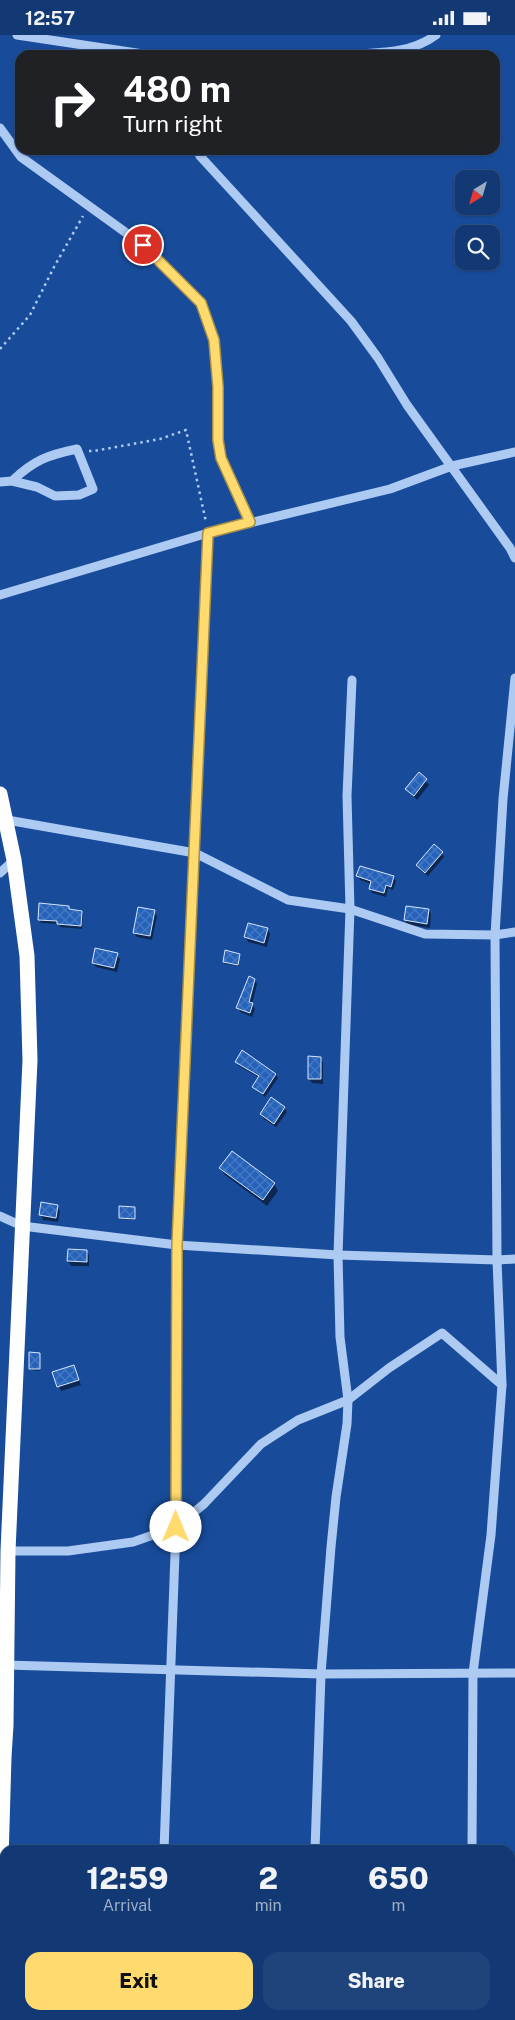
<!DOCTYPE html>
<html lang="en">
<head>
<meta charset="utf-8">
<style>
  :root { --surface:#123974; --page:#1f447c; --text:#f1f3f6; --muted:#9cacc5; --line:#315386; --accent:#ffda6e }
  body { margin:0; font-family:"Public Sans",sans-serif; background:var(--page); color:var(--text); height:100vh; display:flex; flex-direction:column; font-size:19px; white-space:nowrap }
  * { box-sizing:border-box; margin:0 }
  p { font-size:16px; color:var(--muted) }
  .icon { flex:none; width:28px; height:28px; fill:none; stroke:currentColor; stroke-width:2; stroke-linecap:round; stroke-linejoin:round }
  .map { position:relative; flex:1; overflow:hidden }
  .drawer { position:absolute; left:0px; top:1810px; width:515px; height:175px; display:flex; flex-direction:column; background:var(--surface); border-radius:15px 15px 0 0; box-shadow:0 1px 4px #0004,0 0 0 1px var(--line) }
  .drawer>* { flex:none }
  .hud { position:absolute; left:15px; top:15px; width:485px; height:105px; border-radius:15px; box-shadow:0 1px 4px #0004,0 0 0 1px var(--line); background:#202124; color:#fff; overflow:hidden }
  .needle { width:32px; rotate:217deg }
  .controls { position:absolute; left:455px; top:135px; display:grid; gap:10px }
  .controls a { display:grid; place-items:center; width:45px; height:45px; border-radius:10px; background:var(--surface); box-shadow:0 1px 4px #0004,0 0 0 1px var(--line); font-size:25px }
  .pin { position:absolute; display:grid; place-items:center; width:42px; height:42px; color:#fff; margin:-21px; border:2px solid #fff; border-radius:50%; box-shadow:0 1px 5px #0007 }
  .me { position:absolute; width:55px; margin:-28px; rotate:0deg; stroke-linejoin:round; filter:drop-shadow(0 0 4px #0008) }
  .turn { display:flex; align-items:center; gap:18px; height:105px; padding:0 25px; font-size:22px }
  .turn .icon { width:65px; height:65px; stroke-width:2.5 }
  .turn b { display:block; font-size:35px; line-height:42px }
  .eta { display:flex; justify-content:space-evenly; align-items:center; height:85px; text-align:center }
  .eta b { font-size:30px; font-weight:800; line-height:35px }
  .primary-button { display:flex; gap:10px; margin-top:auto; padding:10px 25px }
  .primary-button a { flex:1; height:58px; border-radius:15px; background:var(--accent); color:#111; font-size:20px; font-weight:800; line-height:58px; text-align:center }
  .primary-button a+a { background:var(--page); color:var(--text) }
  .status { display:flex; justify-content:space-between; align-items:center; height:35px; padding:0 25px; background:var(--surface); direction:ltr }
  .status svg { height:14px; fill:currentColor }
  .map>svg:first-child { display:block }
</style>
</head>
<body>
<div class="status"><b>12:57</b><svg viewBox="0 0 49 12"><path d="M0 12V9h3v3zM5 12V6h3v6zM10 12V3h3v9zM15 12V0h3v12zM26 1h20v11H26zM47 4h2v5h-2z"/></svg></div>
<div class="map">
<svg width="515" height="1985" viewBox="0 0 515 1985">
  <defs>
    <pattern id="building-cross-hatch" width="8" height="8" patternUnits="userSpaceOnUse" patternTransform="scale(1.25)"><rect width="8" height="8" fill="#2662b9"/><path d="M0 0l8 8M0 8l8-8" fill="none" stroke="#477ac4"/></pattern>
  </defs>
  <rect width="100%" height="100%" fill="#184c9b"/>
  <g fill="#0007">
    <path d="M419,739l10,11 -12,15 -10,-11z"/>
    <path d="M442,818l2,4 -16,19 -8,-6 -3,-5z"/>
    <path d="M358,841l36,1 2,4 -3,9 -5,-2 -2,9 -14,-4 -2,-4 1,-5 -11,-4z"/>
    <path d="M68,872l2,4 11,1 2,3 -1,14 -22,-2 -1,-3 -18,-1 -2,-4z"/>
    <path d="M429,875l2,4 -1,14 -22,-3 -3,-5z"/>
    <path d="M154,876l3,5 -5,24 -15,-3 -3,-4z"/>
    <path d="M268,894l2,5 -3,13 -19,-5 -2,-5z"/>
    <path d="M117,920l3,4 -3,13 -21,-5 -3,-4z"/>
    <path d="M239,920v11l-14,-2 -1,-2z"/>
    <path d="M255,945l2,4 -5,20 3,5 -3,8 -12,-5 -2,-5z"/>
    <path d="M320,1023l3,5v21l-11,-1 -3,-4z"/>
    <path d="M237,1027l39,12 2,4 -13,19 -12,-10 7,-9 -21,-12z"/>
    <path d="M284,1073l3,4 -11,15 -12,-8 -3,-5z"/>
    <path d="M220,1133l54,15 4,8 -11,15 -42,-31z"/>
    <path d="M57,1171l3,5 -2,11 -15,-2 -2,-5z"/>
    <path d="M135,1173v12l-14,-1 -1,-2z"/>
    <path d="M86,1216l3,4v11h-18l-3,-5z"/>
    <path d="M39,1319l1,17 -9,-1 -1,-2z"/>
    <path d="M74,1332l7,18 -20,6 -8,-18z"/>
  </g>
  <g fill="url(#building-cross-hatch)" stroke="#d5e5fc">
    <path d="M419,737l8,7 -13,17 -9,-7z"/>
    <path d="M434,809l9,8 -18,21 -9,-8z"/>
    <path d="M360,831l34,10 -3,11 -5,-2 -2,8 -15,-4 2,-8 -15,-5z"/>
    <path d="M39,868l30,3v3l13,2 -1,15 -24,-2v-3l-19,-1z"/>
    <path d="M406,871l23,3 -2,15 -23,-4z"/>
    <path d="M138,872l17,3 -5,26 -17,-3z"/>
    <path d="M248,888l20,5 -4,15 -20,-6z"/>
    <path d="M95,913l23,5 -4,15 -22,-5z"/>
    <path d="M225,915l15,4 -2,11 -15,-3z"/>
    <path d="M249,941l6,3 -6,23 4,1 -3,10 -14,-5z"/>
    <path d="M242,1015l34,24 -13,20 -11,-7 7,-11 -24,-14z"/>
    <path d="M308,1021l13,1v22h-13z"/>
    <path d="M271,1062l14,10 -11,17 -14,-10z"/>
    <path d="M232,1116l43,32 -12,17 -44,-32z"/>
    <path d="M41,1167l17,3 -2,13 -17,-3z"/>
    <path d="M119,1171l16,1v12l-16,-1z"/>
    <path d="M68,1214l19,1v12l-20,-1z"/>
    <path d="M29,1317l11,1v16h-11z"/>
    <path d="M74,1330l5,15 -22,7 -5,-15z"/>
  </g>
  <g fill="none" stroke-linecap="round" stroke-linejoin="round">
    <g stroke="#adcaf2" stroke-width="2.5" stroke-dasharray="2.5 4" stroke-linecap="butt">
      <path d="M0,314l30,-34 24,-48 29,-51"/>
      <path d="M89,416h5l66,-12 26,-9 20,92"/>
    </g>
    <g stroke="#adcaf2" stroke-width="9">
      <path d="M17,0l133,20"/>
      <path d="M345,20c32,-3 64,0 91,-20"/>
      <path d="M0,93l21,29 122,88 58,58 13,37 4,47v53l3,18 29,64"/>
      <path d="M197,115l3,6 151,165 27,37 29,47 103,143 5,10"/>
      <path d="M0,447l12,-1 25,6 18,9 24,-1 14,-6 -16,-40c-29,6 -43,11 -65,32"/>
      <path d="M0,560l208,-62 182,-44 62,-23 63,-14"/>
      <path d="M7,785l188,33 93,47 62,9 75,25 70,1 20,-3"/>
      <path d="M0,838l14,-13"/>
      <path d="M0,1181l22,10 155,19 161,10 159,5 18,-1"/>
      <path d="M8,1516h60l65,-9 43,-15 28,-23 57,-60 37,-24 50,-20 41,-32 53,-35 60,52"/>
      <path d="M6,1630l315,9 194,-1"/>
      <path d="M164,1815l12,-323 1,-282 31,-712"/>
      <path d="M315,1815l6,-176 10,-127 5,-50 11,-73 1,-24 -8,-63 -2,-82 12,-346 -3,-113 5,-116"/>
      <path d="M472,1815l1,-177 18,-138 11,-150 -5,-125 -2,-325 8,-136 12,-121"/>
      <path d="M158,1985v-5"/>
      <path d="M309,1985v-5"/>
      <path d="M472,1985l1,-5"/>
    </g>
    <path stroke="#fff" stroke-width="15" d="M0,759l14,66 13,96 3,104 -22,491 -2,174 -2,32 -4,138"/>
  </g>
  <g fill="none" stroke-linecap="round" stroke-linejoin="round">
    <defs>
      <path id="route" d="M143,210l58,58 13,37 4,47v53l3,18 29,64 -42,11 -31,712 -1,282"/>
    </defs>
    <use href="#route" stroke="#a68e48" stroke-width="12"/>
    <use href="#route" stroke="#ffda6e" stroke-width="9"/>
  </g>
</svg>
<div class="controls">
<a><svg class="needle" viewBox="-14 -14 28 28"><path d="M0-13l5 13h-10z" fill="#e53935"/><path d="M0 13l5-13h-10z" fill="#9cacc5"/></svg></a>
<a><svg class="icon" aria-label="search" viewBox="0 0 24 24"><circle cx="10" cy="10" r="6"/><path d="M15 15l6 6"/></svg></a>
</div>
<div class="pin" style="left:143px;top:210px;background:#d93025"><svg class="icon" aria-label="arrive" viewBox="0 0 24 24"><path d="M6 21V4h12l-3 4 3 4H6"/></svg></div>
<svg class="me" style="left:176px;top:1492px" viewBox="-20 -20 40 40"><circle r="19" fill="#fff"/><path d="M0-13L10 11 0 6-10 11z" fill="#ffda6e"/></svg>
<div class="hud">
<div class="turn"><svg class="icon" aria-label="right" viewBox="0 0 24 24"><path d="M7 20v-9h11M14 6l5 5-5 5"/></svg><div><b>480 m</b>Turn right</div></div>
</div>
<section class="drawer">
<div class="eta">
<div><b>12:59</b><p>Arrival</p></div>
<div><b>2</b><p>min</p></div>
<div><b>650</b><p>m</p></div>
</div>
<div class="primary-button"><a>Exit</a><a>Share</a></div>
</section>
</div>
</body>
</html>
